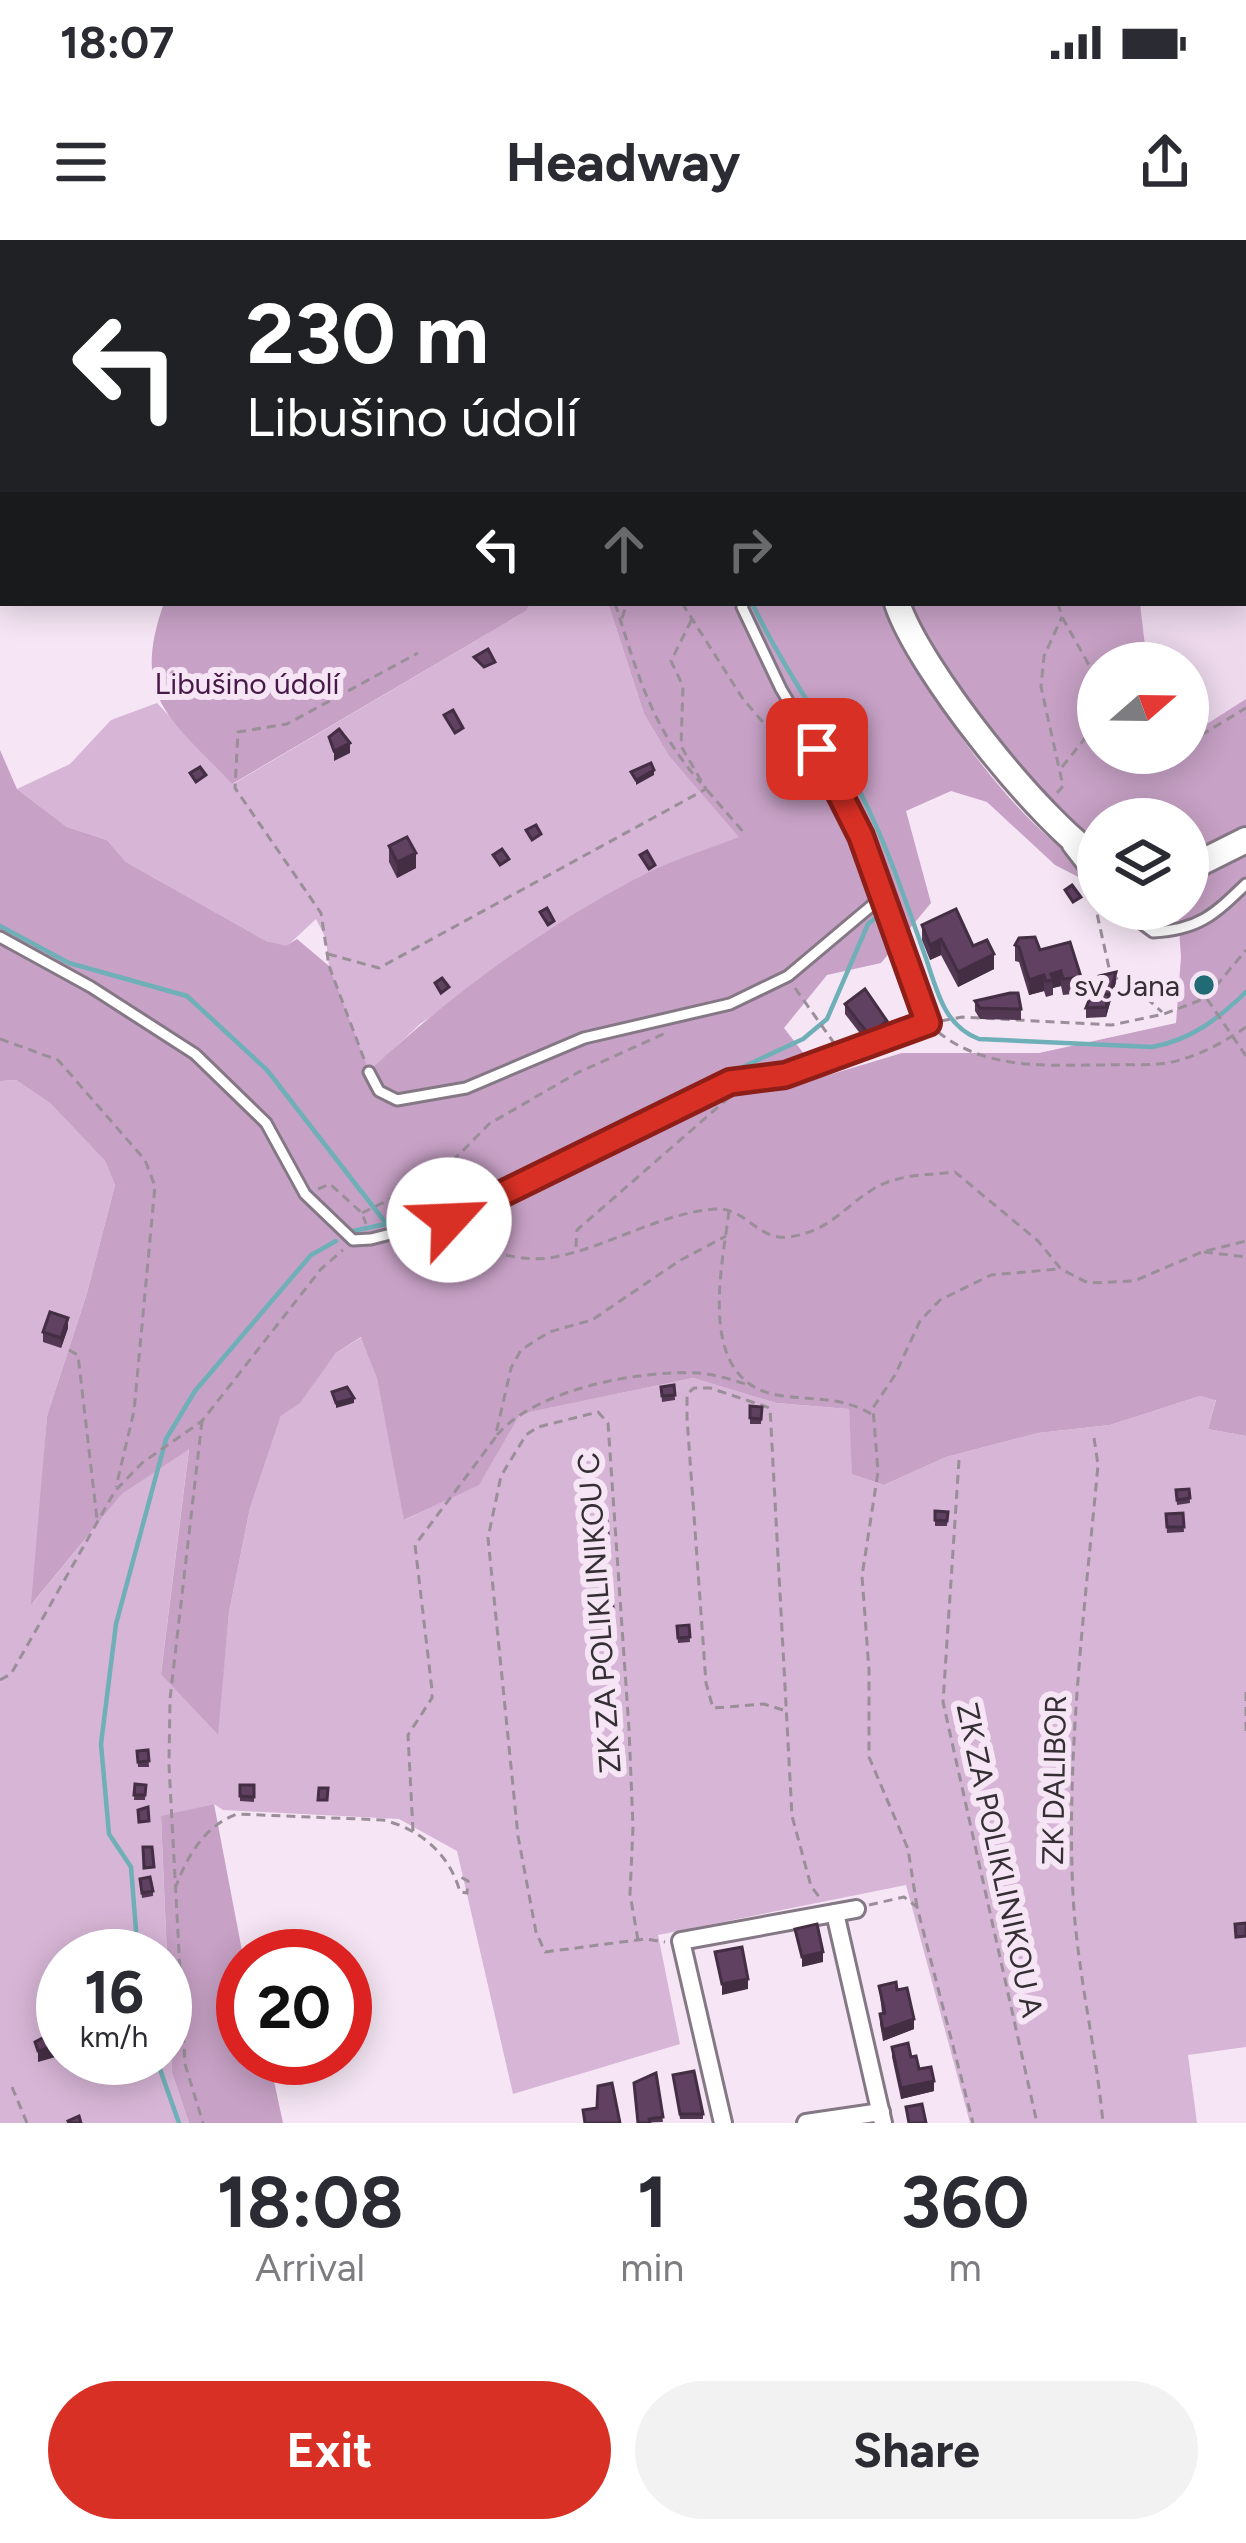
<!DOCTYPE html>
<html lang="en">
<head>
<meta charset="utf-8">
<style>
  :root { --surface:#fff; --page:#f2f2f3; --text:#2b2b33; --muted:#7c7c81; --accent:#d93025 }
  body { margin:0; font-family:Figtree,sans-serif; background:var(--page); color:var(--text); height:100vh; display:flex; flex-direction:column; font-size:45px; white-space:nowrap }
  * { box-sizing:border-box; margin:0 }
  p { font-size:39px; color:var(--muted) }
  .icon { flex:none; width:66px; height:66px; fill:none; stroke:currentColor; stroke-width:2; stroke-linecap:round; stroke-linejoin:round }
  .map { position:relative; height:1883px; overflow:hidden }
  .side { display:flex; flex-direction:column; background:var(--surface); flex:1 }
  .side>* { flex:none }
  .top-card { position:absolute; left:0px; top:0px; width:1248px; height:366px; box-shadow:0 6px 30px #0003; background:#202124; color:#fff; overflow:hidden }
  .needle { width:78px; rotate:70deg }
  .fabs { position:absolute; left:1077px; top:402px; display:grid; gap:24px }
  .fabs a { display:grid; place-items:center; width:132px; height:132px; border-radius:50%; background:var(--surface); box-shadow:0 6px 30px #0003; font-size:60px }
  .speed { position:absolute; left:36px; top:1689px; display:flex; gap:24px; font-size:60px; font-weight:700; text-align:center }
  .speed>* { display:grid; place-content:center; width:156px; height:156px; border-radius:50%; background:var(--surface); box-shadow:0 6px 30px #0003; line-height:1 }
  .speed small { font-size:30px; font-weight:400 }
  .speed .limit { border:18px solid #d22; background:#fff; color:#111 }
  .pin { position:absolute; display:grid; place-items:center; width:102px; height:102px; color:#fff; margin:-51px; border-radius:24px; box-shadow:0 6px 18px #0006 }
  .me { position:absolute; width:132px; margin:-66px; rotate:65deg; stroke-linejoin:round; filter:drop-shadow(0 0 9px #0008) }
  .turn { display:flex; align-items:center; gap:42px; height:252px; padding:0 48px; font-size:54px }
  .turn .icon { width:156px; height:156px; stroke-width:2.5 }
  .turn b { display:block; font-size:84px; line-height:102px }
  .lanes { display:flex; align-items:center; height:114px; padding:0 48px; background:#0003; justify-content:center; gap:60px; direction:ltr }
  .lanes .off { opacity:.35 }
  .eta { display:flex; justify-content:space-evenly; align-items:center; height:204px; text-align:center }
  .eta b { font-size:72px; font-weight:700; line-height:84px }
  .action { display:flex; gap:24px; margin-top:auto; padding:24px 48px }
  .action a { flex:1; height:138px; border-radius:72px; background:var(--accent); color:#fff; font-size:48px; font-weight:700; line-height:138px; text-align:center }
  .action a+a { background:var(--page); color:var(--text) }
  .status { display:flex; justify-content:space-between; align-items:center; height:84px; padding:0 60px; background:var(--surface); direction:ltr }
  .status svg { height:33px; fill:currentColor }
  header { display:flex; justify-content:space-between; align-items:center; height:156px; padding:0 48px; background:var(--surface); font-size:54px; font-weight:700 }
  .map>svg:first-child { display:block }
</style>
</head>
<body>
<div class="status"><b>18:07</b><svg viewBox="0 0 49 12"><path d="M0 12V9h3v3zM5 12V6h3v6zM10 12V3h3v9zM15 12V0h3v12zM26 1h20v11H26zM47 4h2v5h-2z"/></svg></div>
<header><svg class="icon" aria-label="menu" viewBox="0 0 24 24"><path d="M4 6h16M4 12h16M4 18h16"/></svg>Headway<svg class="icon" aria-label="share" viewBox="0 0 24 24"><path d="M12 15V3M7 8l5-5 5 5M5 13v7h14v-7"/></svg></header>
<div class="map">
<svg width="1246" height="1883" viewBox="0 0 1246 1883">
  <rect width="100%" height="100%" fill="#f6e6f5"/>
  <path fill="#edd8ec" d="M1245,15l1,444 -58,37v-73h-41l-7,-60h105z"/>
  <g fill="#d7b5d6" fill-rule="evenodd">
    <path d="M531,363h77l36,111 25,42 71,81 -101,40 -219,147 -51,48 -40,-106 -3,-27 -10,-20 -30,28 -20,-6 -140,-79 -19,-22 -40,-13 -50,-38 53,-25 41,-44 46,-17 76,81 293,-173z"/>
    <path d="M16,840l34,23 55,58 10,24 -28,108 -40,123 -14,187 89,-109 67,-46 -28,225 56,61 12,-122 21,-104 31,-92 19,-14 36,-49 26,-16 15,42 28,141 74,-36 40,-70 174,-36 83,25 73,6 4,65 31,11 62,-28 92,-24 72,-8 90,-29 16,3 -8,30 38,7v611l-58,8 9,68h-227l-64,-238 -248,50 22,109 -167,50 -56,-243 -58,-32 -176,-9 -9,-6 -53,13 11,256 17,50h-189v-1042zM63,1716h102v102h-102z"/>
  </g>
  <g fill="#c7a1c6">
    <rect x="250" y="0" width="412" height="3"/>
    <path d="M164,363h367l-5,8 -294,173c-61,-66 -102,-85 -68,-181z"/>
    <path d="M608,363h279c30,83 131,230 211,269v15l-43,-22 -68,-63 -36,-11 -45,20 25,92 -50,60 -54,12 -43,53 38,49 80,-24h137l137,-30 5,-66 -3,-43 -33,-5h43v-29l58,-27v583l-38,-7 8,-29 -16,-4 -90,29 -72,8 -92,24 -62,28 -32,-11 -3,-65 -73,-6 -83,-25 -173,36 -41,71 -75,35 -27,-141 -16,-42 -25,16 -36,50 -19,13 -31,92 -21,104 -11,123 -57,-61 28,-225 -67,45 -91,111 16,-189 40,-123 28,-108 -10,-24 -55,-58 -34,-23 -16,1v-331l17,39 50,38 40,13 19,22 140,79 20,5 11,-7 32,27 40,105c79,-74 172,-142 268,-193 32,-17 69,-28 102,-41l-70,-81 -25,-42z"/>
    <path d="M912,363h228l7,60h-49v90h90v-17l58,-37v128l-58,28v-36h-90v27c-74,-62 -153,-151 -186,-243z"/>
    <path d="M214,1564l29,152v102h26l14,65h-94l-17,-50 -11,-257z"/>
  </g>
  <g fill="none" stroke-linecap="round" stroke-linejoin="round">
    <g stroke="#6fafb7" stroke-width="4.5">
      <path d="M722,3v-3"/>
      <path d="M752,363c28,59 65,111 97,168 31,55 53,119 74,179 13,34 18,75 56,89l173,8c39,-7 66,-28 94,-55"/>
      <path d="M0,686l69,37 118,33 80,74 118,152"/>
      <path d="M544,927l74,-42 185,-86 24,-20 41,-95 10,-8"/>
      <path d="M353,991l112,-24"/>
      <path d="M138,1716l-7,-89 -22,-33 -8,-90 15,-120 50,-185 29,-48 116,-136 25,-14"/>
      <path d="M156,1818l23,65"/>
    </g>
    <defs>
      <g id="service">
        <path d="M1068,607l30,39"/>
        <path d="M1122,669l31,23c45,-2 61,-17 93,-48"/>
        <path d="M0,697l91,50 104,67 71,69 39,71 48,46 18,-1 78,-20 281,-138 55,-6 143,-52 -67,-187 -26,-56 -54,-91 -39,-82 2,-4"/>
        <path d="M369,832l10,19 18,9 69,-12 118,-50 146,-34 58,-28 94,-79"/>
      </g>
      <g id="minor">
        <path d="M736,3v-3"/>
        <path d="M835,1673l48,210"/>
        <path d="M723,1883l-42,-182 175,-32"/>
        <path d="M806,1883l75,-11"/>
      </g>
      <g id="secondary">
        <path d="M886,3v-3"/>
        <path d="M897,363c21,65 144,220 201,256"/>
        <path d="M1188,629l58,-29"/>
      </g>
    </defs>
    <use href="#service" stroke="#857885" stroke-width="15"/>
    <use href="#minor" stroke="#857885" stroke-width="22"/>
    <use href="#secondary" stroke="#857885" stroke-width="30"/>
    <g stroke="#9a8f99" stroke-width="3" stroke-dasharray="9 6" stroke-linecap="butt">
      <path d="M560,0l1,3"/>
      <path d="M615,363c22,69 36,124 86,180"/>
      <path d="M682,363l61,96 85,99"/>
      <path d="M1058,363l4,14 36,64"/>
      <path d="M622,378l5,-15"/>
      <path d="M1188,503l58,-35"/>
      <path d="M1160,513h6"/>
      <path d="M1062,527l36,-45"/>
      <path d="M707,550l38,44"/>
      <path d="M1057,553l6,-7 -22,-99 3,-31 18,-39"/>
      <path d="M1094,660l15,68 10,14 12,2 31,28"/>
      <path d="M328,714l51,14 327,-179 -25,-43 2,-60 -12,-25 21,-42"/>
      <path d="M795,748l39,55"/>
      <path d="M1207,759l39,57"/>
      <path d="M941,781l21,-4 150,8 52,-11 42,-16 40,-48"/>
      <path d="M938,792c49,39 110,33 168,33 24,-1 51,2 74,-5 24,-7 46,-19 66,-33"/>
      <path d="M0,799l58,21 87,100 10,26 -21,225 -18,76"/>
      <path d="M364,819l-35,-93 -8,-53 -86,-125 3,-56 49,-8 131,-71"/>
      <path d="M318,949l12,-5 32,29 4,11"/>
      <path d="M729,971c-7,58 -35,174 54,185 33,4 61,1 90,19"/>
      <path d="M362,973l77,-38 50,-51 88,-51 91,-41"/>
      <path d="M434,995c16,9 34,12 52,16 20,4 42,10 63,7 57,-9 109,-45 167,-49 29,-2 42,32 73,28 42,-6 55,-31 86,-49 24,-14 54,-13 80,-16l83,69 23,28 27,14 46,-2 68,-29 44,-11"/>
      <path d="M576,1007l1,-17 156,-136"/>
      <path d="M1204,1012l42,5"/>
      <path d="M69,1110l9,5 19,164"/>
      <path d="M202,1181l-32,278 -1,66 16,299 18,59"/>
      <path d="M497,1195c39,-46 142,-65 201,-62 18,1 37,8 54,13"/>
      <path d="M1094,1198l4,27c-13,142 -32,287 -25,430 4,76 23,152 30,228"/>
      <path d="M959,1220l-16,242 94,421"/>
      <path d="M0,1440l11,-6 104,-183 27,-28 60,-42 119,-152 22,-19"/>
      <path d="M1246,1452v45"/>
      <path d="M783,1470l-19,-6 -51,4 -7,-25 -19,-265v-24l7,-6h16l60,20 22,408 19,70 11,15"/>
      <path d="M413,1591l-5,-96 24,-37v-8l-17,-145 80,-107 16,-70 10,-18 28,-18 43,-12 87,-59 47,-25"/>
      <path d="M175,1649c11,-31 29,-63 62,-75l146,6c38,9 67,35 77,72l7,1 1,-12 -11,-6"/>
      <path d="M869,1665l35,-8 13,10 56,216"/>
      <path d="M917,1667l-9,-58 -39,-92v-87l-7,-94 16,-104 -5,-64 22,-33 25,-54 20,-21 51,-25 68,-6"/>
      <path d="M638,1700l-8,-46 3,-67 -4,-98 -21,-306 -10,-11 -60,15 -12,8 -25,41 -13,62 30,298 18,96 9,20 100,-13 20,3"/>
      <path d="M12,1847l15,36"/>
    </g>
    <use href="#service" stroke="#fff" stroke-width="9"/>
    <use href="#minor" stroke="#fff" stroke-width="16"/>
    <use href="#secondary" stroke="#fff" stroke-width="24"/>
  </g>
  <g fill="#533853">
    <path d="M668,0h30l-1,3h-29z"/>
    <path d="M389,606l27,22 -19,10 -8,-16z"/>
    <path d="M922,685l51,21 21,23 -36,18 -17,-32 -11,5 -8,-20z"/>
    <path d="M1015,705l25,5 41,27v16l-18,2 -2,-9 -8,2v7l-7,2 -2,-6 -15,4 -10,-33 -4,-1z"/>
    <path d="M1116,742l-10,35 -20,1v-10z"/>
    <path d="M975,761l46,8v11l-41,-1 -5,-8z"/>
    <path d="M845,764l42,27 -18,14 -24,-31z"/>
    <path d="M68,1088l-7,20 -18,-6v-10z"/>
    <path d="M674,1145l1,15 -13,2 -1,-15z"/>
    <path d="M750,1166l12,1 -1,17h-11z"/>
    <path d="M1189,1249l1,14 -13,2 -1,-15z"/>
    <path d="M935,1271l13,1 -1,14h-12z"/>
    <path d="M1183,1273l1,19 -17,1 -1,-19z"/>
    <path d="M612,1356l1,17 -12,1 -1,-17z"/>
    <path d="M689,1385l1,17 -12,1 -1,-17z"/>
    <path d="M148,1510l1,17h-11l-1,-16z"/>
    <path d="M135,1544l11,1 -1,15h-11z"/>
    <path d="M254,1545v17l-14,-1v-5z"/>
    <path d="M140,1639l13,12v5l-11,2z"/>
    <path d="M879,1746l35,43 -31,12 -3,-17v-10l2,-1z"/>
    <path d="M892,1807l19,10 23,34 -33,8 -9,-42z"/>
    <path d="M656,1833l7,49 -25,1z"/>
    <path d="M673,1835l30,39v5h-23z"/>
  </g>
  <g fill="#442e44">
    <path d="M350,503v10l-16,8v-10z"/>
    <path d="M654,530v5l-18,10v-5z"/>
    <path d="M416,613v15l-19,10v-16z"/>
    <path d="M941,699v16l-11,5v-15z"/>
    <path d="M994,714v15l-36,18v-15z"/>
    <path d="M1061,731v15l-8,2 -2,-14z"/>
    <path d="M1116,732v10l-10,35v-10z"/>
    <path d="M1044,735v16l-15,4v-15z"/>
    <path d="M887,781v10l-18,14v-10z"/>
    <path d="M68,1078v10l-7,20v-10z"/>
    <path d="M354,1158v5l-18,5v-5z"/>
    <path d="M823,1712v10l-21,5v-10z"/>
    <path d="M748,1739v10l-26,6v-11z"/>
    <path d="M914,1779v10l-31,12v-11z"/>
    <path d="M59,1805v11l-21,6v-11z"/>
    <path d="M934,1841v10l-33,8v-11z"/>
  </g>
  <g fill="#614161" stroke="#442e44" stroke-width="3">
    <path d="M488,409l7,13 -11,5 -10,-10z"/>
    <path d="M453,470l10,18 -8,5 -11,-18z"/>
    <path d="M339,489l11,14 -16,8 -5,-14z"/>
    <path d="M651,523l3,7 -18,10 -5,-8z"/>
    <path d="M200,527l6,8 -10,7 -6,-9z"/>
    <path d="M536,585l5,9 -9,6 -6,-10z"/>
    <path d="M407,597l9,16 -19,9 -8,-16z"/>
    <path d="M502,609l7,10 -9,6 -7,-10z"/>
    <path d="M647,611l8,14 -6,4 -9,-14z"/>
    <path d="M1072,645l9,12 -8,5 -8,-12z"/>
    <path d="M547,668l7,13 -6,4 -8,-13z"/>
    <path d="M956,669l17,37 14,-6 7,14 -36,18 -17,-33 -11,6 -8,-20z"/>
    <path d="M1035,697l5,13 30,-8 11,35 -18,2 -2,-8 -10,3 2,6 -7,1 -2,-6 -15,5 -10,-33 -4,-2 4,-7z"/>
    <path d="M1116,732l-10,35 -20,1 13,-32z"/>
    <path d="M442,738l7,9 -8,6 -6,-10z"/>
    <path d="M865,749l22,32 -18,14 -24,-31z"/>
    <path d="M1010,753h8l3,16 -41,-1 -5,-7z"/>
    <path d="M50,1072l18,6 -7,20 -18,-6z"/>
    <path d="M674,1145l1,10 -13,1 -1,-9z"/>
    <path d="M347,1147l7,11 -18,5 -4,-11z"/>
    <path d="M750,1166l12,1 -1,12 -11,-1z"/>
    <path d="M1189,1249l1,9 -13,2 -1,-10z"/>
    <path d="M935,1271l13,1 -1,9 -12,-1z"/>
    <path d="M1183,1273l1,14h-17l-1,-13z"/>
    <path d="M607,1282l1,12 -10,1 -1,-12z"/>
    <path d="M612,1356l1,12 -12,1 -1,-12z"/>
    <path d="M689,1385l1,12 -12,1 -1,-12z"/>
    <path d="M148,1510l1,11 -11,1 -1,-11z"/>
    <path d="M135,1544l11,1 -1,10h-11z"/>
    <path d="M240,1545h14v12l-14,-1z"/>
    <path d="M319,1548h9l-1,12h-9z"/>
    <path d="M148,1567l1,14 -10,1 -1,-12z"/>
    <path d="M143,1607h9l2,20 -10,1z"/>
    <path d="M150,1637l3,14 -11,2 -2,-14z"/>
    <path d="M1246,1683v13l-10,1 -1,-13z"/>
    <path d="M817,1684l6,28 -21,5 -7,-28z"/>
    <path d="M742,1707l6,32 -26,5 -7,-32z"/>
    <path d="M896,1742l1,8 10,-2 7,31 -31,11 -3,-16 5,-1 -6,-27z"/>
    <path d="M54,1792l5,13 -21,6 -3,-9z"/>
    <path d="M908,1803l3,14 5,-1 3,13 12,-2 3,14 -33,7 -9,-41z"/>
    <path d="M694,1831l9,43h-23l-7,-39z"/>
    <path d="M656,1833l7,44 -14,2 1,4h-12l-4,-40z"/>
    <path d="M612,1843l8,40h-35l-2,-13 14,-2 1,-22z"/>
    <path d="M922,1864l4,19h-17l-3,-16z"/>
    <path d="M79,1876l2,7h-12l-1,-2z"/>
  </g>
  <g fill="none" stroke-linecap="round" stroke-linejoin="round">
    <defs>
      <path id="route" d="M449,980l281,-138 55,-7 143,-52 -67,-187 -44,-87"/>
    </defs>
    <use href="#route" stroke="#8d1f18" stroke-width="30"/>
    <use href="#route" stroke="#d93025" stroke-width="21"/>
  </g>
  <circle fill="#206b74" stroke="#f6e6f5" stroke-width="4.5" cx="1204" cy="745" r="12"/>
  <g text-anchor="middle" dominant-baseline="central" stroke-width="12" stroke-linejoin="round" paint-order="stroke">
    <g font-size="30" fill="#471948" stroke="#f6e6f5">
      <text x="247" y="443">Libušino údolí</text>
    </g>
    <g font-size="30" fill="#352f34" stroke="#f6e6f5" text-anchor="end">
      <text x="1180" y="745">sv. Jana</text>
    </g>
    <g font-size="30" fill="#352f34" stroke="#f6e6f5">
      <text transform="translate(599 1373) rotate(-94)">ZK ZA POLIKLINIKOU C</text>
      <text transform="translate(1054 1540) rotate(-89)">ZK DALIBOR</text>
      <text transform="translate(1000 1620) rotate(78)">ZK ZA POLIKLINIKOU A</text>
    </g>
  </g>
</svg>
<div class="fabs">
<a><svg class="needle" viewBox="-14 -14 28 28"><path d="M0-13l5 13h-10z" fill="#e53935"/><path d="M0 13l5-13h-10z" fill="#7c7c81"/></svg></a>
<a><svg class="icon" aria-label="layers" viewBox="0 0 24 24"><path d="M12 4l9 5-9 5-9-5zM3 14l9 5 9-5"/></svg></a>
</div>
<div class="speed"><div>16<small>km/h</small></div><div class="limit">20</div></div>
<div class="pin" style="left:817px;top:509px;background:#d93025"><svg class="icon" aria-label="arrive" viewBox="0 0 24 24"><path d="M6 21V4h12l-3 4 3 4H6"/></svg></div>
<svg class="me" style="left:449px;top:980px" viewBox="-20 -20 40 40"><circle r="19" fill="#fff"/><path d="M0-13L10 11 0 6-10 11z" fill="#d93025"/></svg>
<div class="top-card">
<div class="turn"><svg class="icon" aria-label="left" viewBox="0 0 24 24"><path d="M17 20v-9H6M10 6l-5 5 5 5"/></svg><div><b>230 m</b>Libušino údolí</div></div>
<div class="lanes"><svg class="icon" aria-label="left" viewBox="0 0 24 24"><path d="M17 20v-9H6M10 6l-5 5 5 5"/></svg><svg class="icon off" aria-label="ahead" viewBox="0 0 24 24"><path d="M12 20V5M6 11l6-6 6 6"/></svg><svg class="icon off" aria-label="right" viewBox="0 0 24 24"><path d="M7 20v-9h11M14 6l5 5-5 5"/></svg></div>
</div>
</div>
<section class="side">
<div class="eta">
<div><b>18:08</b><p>Arrival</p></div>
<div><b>1</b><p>min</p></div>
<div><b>360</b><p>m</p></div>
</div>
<div class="action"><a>Exit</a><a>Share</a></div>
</section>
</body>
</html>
